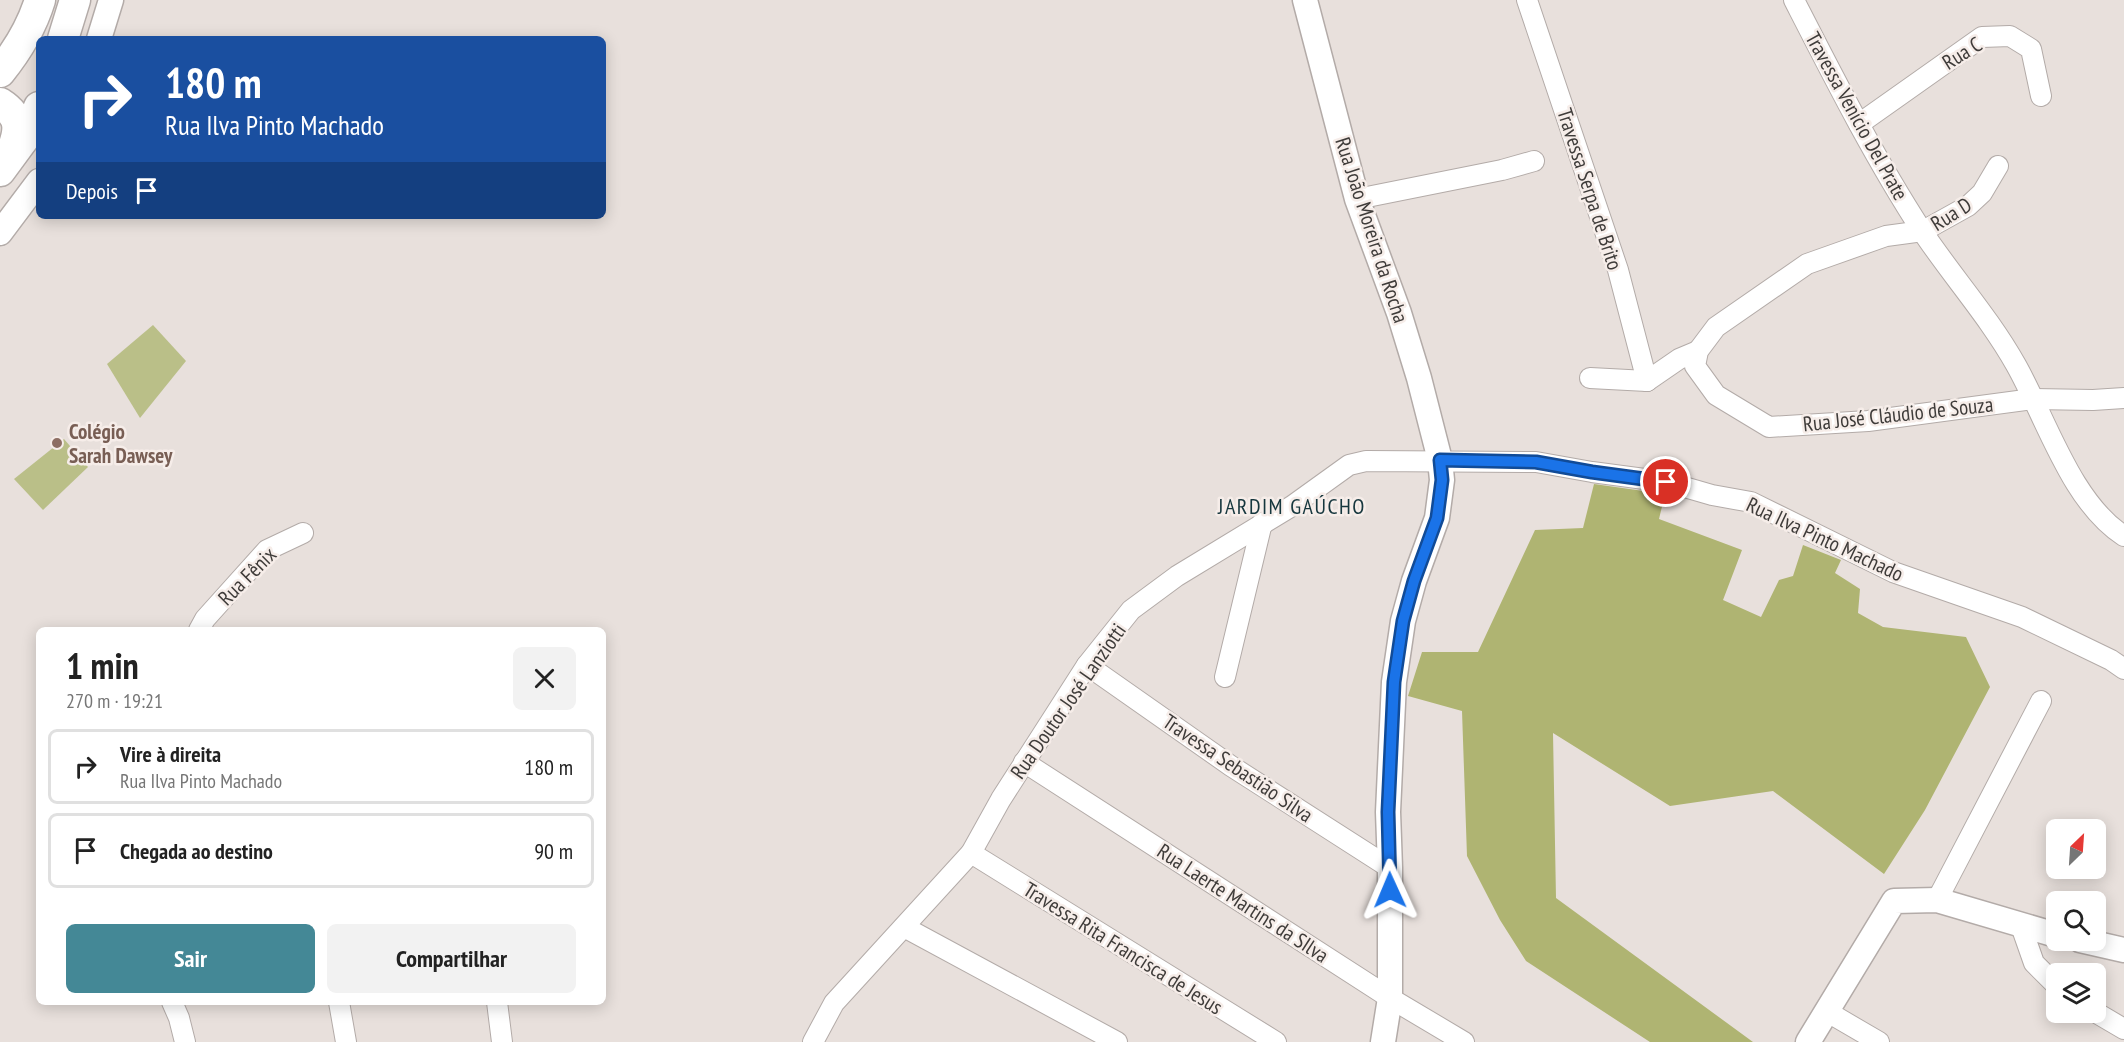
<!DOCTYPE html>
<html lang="pt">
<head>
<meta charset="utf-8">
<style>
  :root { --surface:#fff; --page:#f2f2f2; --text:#222; --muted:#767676; --line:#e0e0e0; --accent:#448896 }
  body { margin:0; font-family:"PT Sans Narrow",sans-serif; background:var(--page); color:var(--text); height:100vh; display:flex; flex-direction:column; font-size:22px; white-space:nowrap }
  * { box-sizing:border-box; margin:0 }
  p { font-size:20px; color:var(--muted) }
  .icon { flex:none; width:33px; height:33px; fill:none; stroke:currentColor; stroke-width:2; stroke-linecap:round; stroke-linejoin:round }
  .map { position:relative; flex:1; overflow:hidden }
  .details { position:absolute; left:36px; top:627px; width:570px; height:378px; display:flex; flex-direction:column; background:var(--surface); border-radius:9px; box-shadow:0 3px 15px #0003 }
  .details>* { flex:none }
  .banner { position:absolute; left:36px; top:36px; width:570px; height:183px; border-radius:9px; box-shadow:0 3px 15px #0003; background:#1a4fa0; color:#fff; overflow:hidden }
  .needle { width:39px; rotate:25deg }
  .controls { position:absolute; left:2046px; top:819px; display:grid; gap:12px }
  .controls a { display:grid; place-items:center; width:60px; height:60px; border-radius:9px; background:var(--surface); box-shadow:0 3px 15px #0003; font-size:30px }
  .pin { position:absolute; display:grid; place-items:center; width:51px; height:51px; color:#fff; margin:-26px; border:3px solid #fff; border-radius:50%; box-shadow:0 2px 6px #0007 }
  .me { position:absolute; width:66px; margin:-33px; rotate:359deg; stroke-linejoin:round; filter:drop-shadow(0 0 4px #0008) }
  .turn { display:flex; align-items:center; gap:21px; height:126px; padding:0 30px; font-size:27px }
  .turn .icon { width:78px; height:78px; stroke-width:2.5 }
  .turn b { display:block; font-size:42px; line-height:51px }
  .then { display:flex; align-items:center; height:57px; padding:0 30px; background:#0003; gap:12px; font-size:22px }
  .round { display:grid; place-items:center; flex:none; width:63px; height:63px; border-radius:9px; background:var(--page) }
  .headline { display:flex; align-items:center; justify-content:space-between; height:102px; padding:0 30px }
  h1 { font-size:36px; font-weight:800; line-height:45px }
  .primary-button { display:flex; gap:12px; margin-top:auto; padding:12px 30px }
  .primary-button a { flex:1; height:69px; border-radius:9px; background:var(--accent); color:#fff; font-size:24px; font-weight:800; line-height:69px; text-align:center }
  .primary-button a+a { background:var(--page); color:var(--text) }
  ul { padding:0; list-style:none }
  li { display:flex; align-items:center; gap:18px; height:75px; margin:0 12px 9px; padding:0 18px; border:3px solid var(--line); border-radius:9px }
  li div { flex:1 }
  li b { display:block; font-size:22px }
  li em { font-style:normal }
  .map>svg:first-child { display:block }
</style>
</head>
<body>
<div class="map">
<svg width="2124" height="1042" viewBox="0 0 2124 1042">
  <rect width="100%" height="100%" fill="#e8e0dc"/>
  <g fill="#babf88">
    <path d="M153,325l33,36 -46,57 -33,-54z"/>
    <path d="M64,439l24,28 -45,43 -29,-31z"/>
  </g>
  <path fill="#afb472" d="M1594,484l71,10 -6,25 83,31 -19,50 38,17 18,-37 14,-4 10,-31 38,15 -6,13 25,16 -2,24 25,14 83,10 24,50 -65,123 -41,64 -111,-83 -103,15 -117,-73 3,165 197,144h-103l-124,-81 -26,-41 -33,-64 -5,-145 -54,-15 14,-44h56l57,-122 48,-2z"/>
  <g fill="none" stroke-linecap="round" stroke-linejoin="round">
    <defs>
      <g id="minor">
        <path d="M1527,0l91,270 29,111"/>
        <path d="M1794,0c40,78 80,157 128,231 30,45 67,86 94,134 30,53 55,137 108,171"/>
        <path d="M1859,124l123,-87 28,-1 21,13 10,47"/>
        <path d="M1998,166l-16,27 -14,13 -45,25 -37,5 -79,28 -91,63 -18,24 -3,15 21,29 53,32 99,-6 165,-22 60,1 31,-2"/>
        <path d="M1357,199l145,-29 32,-9"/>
        <path d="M1590,378l57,3"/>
        <path d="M1647,381l32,-22 19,-8"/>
        <path d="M199,630l6,-11 62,-69 36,-17"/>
        <path d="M1087,665l144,101 159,102"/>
        <path d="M1225,677l37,-154"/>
        <path d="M1024,762l366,236 74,44"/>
        <path d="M971,853l305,189"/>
        <path d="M1937,900l104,-199"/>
        <path d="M2021,926l13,37 22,22"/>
        <path d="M904,927l213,115"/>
        <path d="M172,1002l7,16 6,24"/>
        <path d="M339,1002l7,40"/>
        <path d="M497,1002l5,40"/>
        <path d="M1826,1011l53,31"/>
        <path d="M2095,1012l29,17"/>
        <path d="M813,1042l21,-39 137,-150 30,-54 86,-134 44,-55 46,-34 115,-70 57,-41 17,-4 170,1 56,10 75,10 45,13 39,7 142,70 129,45 89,43 13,9"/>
      </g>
      <g id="tertiary">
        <path d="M1305,0l52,199 42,114 20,65 21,82 2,20 -5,38 -23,63 -11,40 -9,61 -6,130 2,56v130l-7,44"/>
        <path d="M99,39l12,-39"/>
        <path d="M0,233l39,-52"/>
        <path d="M2080,940l44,10"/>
        <path d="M1808,1042l86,-141 43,-1 119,35"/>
      </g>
      <g id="primary">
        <path d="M63,39l12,-39"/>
        <path d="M0,72c17,-21 32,-46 40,-72"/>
        <path d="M0,103c22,14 20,27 11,50"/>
        <path d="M0,171l28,-38 11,-26"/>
      </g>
    </defs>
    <use href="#minor" stroke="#b3aba8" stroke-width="22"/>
    <use href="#tertiary" stroke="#b3aba8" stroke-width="27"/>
    <use href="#primary" stroke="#b3aba8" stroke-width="33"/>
    <use href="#minor" stroke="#fff" stroke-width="20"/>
    <use href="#tertiary" stroke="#fff" stroke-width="24"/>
    <use href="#primary" stroke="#fff" stroke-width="30"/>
  </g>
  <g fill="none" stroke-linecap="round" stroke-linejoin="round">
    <defs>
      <path id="route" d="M1390,890l-2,-78 6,-130 9,-61 11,-40 23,-63 5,-38 -2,-20 96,2 56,10 74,10"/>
    </defs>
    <use href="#route" stroke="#114b97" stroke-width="15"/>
    <use href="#route" stroke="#1a73e8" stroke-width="10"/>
  </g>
  <circle fill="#8d6e63" stroke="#f6ede9" stroke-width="2" cx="57" cy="443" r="6"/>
  <g text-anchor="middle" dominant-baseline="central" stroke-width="5" stroke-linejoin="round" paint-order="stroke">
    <g font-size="21" fill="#3f3c3a" stroke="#f6ede9">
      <text transform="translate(1962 53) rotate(-32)">Rua C</text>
      <text transform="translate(1857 116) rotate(61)">Travessa Venício Del Prate</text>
      <text transform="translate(1590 189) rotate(72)">Travessa Serpa de Brito</text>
      <text transform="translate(1951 214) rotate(-32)">Rua D</text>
      <text transform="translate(1372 230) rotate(72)">Rua João Moreira da Rocha</text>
      <text transform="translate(1898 414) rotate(-6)">Rua José Cláudio de Souza</text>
      <text transform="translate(1825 539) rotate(25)">Rua Ilva Pinto Machado</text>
      <text transform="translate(247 576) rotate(-45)">Rua Fênix</text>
      <text transform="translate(1068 701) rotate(-55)">Rua Doutor José Lanziotti</text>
      <text transform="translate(1238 768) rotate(34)">Travessa Sebastião Silva</text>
      <text transform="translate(1243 903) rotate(33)">Rua Laerte Martins da SIlva</text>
      <text transform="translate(1123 948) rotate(32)">Travessa Rita Francisca de Jesus</text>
    </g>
    <g font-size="21" font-weight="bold" fill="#785e54" stroke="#f6ede9" text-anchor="start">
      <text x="69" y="431">Colégio<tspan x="69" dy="24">Sarah Dawsey</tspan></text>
    </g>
    <g font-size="22" letter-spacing="1.5" fill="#16373e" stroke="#f6ede9">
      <text x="1292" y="506">JARDIM GAÚCHO</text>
    </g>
  </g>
</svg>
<div class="controls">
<a><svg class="needle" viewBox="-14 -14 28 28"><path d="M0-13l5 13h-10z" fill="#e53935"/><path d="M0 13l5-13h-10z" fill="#767676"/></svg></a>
<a><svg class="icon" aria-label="search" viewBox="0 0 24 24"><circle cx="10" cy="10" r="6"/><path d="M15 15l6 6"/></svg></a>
<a><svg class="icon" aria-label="layers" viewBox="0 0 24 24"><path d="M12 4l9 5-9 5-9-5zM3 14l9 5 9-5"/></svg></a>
</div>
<div class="pin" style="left:1666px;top:482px;background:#d93025"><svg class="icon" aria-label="arrive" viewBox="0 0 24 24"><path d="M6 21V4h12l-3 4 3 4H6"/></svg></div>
<svg class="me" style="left:1390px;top:890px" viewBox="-20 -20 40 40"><path d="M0-17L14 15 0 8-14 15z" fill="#1a73e8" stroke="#fff" stroke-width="4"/></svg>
<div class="banner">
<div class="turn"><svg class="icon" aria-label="right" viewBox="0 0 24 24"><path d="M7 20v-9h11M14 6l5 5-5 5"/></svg><div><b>180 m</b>Rua Ilva Pinto Machado</div></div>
<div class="then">Depois<svg class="icon" aria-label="arrive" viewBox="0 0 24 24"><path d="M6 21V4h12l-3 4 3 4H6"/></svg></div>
</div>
<section class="details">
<div class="headline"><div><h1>1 min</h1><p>270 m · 19:21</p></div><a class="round"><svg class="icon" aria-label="close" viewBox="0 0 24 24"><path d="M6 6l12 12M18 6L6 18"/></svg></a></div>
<ul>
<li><svg class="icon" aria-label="right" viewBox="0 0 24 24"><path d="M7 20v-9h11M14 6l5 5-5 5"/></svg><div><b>Vire à direita</b><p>Rua Ilva Pinto Machado</p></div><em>180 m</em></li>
<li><svg class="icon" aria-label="arrive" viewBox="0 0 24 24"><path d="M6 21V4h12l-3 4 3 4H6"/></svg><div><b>Chegada ao destino</b></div><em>90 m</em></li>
</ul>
<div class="primary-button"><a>Sair</a><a>Compartilhar</a></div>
</section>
</div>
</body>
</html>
